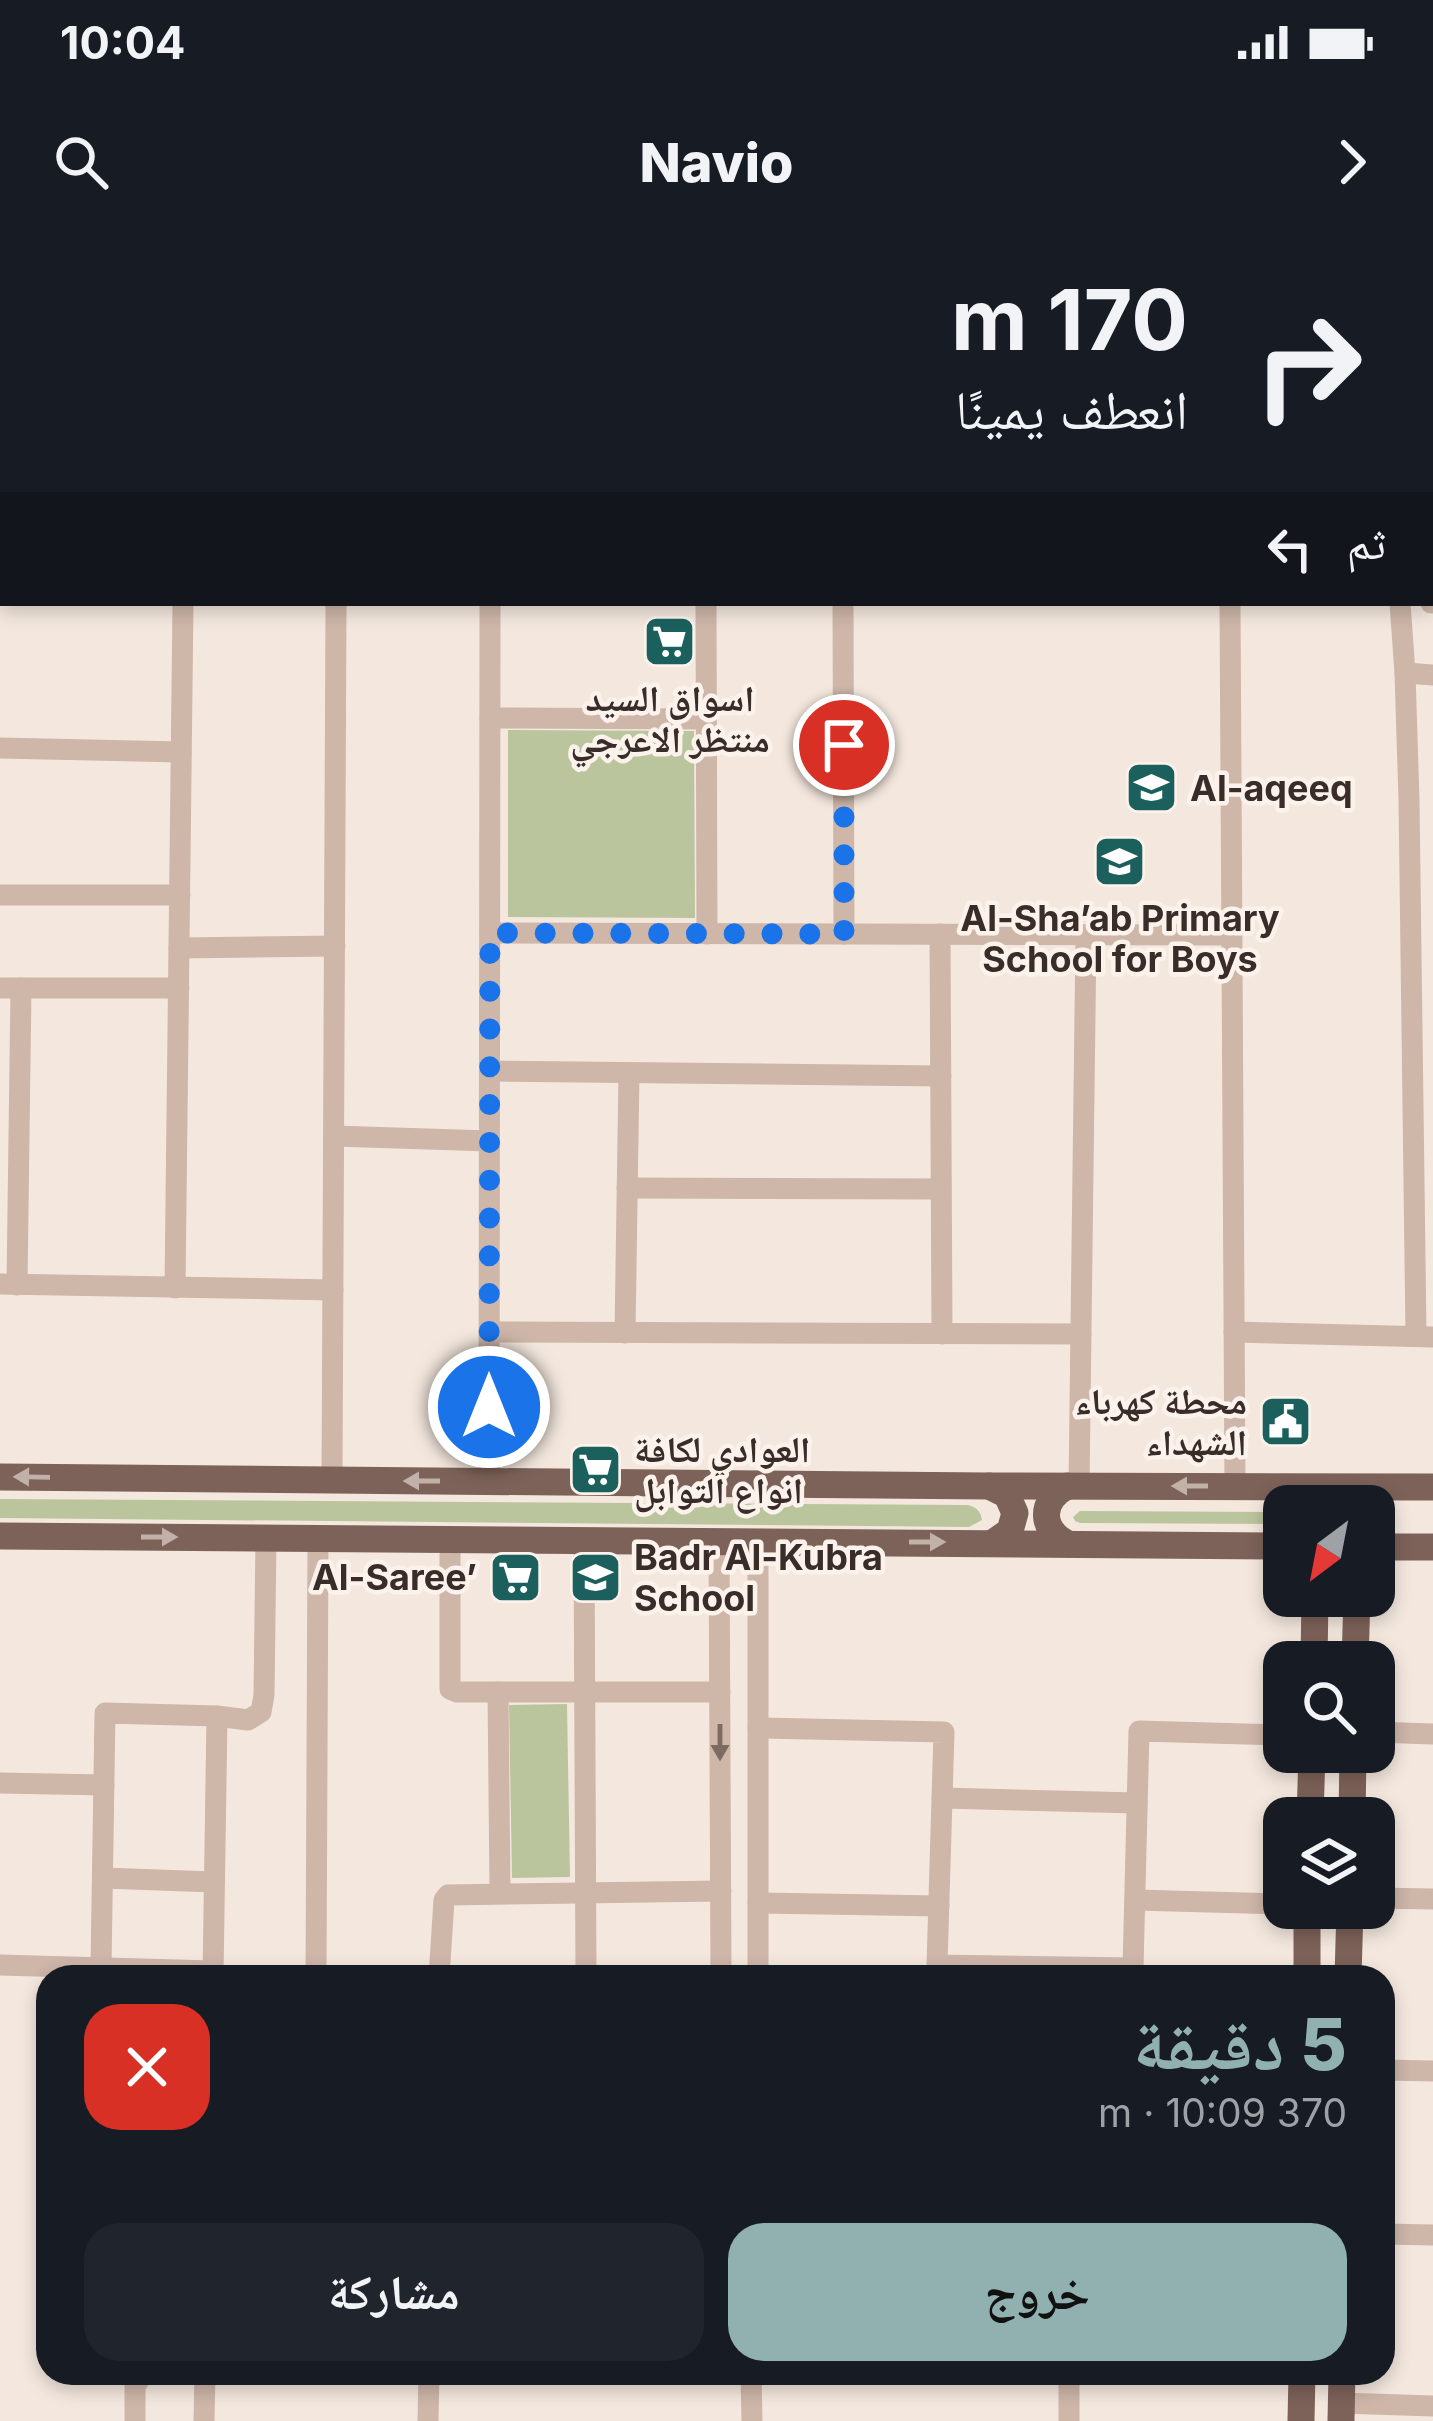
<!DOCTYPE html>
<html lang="ar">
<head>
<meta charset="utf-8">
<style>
  :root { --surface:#171b24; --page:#20242c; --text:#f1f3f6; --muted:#9ea1a6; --accent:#91b1b1 }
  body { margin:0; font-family:Inter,"Noto Naskh Arabic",sans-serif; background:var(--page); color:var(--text); direction:rtl; height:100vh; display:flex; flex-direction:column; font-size:45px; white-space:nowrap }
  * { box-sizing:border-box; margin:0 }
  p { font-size:39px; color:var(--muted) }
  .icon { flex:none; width:66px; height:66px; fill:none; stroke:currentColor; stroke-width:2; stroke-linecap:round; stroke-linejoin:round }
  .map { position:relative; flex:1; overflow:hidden; direction:ltr }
  .details { position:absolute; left:36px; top:1725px; width:1359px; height:420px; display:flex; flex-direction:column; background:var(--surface); border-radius:36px; box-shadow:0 6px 18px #0003; direction:rtl }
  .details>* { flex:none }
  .top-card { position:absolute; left:0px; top:0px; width:1434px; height:366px; box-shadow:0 6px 18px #0003; direction:rtl; background:#171b24; color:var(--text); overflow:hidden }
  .needle { width:78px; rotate:212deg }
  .buttons { position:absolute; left:1263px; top:1245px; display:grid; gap:24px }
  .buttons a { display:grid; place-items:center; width:132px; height:132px; border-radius:24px; background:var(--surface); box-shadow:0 6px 18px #0003; font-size:60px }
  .pin { position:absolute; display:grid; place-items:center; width:102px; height:102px; color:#fff; margin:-51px; border:6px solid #fff; border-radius:50%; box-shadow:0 3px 12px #0007 }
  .me { position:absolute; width:132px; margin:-66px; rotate:0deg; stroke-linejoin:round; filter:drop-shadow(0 0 9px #0008) }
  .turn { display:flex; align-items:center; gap:42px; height:252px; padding:0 48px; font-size:54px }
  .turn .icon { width:156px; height:156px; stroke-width:2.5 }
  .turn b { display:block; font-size:84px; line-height:102px }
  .then { display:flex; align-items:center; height:114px; padding:0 48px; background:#0003; gap:24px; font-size:45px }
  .round { display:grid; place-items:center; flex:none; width:126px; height:126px; border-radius:36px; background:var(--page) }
  .summary { display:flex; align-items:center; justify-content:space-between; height:204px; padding:0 48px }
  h1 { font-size:72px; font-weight:800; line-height:90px; color:var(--accent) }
  .cta { display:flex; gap:24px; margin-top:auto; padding:24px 48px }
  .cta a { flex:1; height:138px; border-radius:36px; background:var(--accent); color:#111; font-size:48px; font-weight:800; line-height:138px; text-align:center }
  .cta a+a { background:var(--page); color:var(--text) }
  .status { display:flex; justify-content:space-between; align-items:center; height:84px; padding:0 60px; background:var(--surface); direction:ltr }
  .status svg { height:33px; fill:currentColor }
  header { display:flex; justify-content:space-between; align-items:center; height:156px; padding:0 48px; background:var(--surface); font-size:54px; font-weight:800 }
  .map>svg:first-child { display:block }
</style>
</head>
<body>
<div class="status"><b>10:04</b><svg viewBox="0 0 49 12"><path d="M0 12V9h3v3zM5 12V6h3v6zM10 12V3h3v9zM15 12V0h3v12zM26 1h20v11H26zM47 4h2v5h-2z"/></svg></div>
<header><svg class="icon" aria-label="forward" viewBox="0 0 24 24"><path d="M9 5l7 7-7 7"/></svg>Navio<svg class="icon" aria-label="search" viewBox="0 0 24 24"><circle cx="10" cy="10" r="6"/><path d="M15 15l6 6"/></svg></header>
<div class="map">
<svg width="1433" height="2181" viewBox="0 0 1433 2181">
  <rect width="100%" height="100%" fill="#f4e8de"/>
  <g fill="#bbc59d">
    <path d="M508,490l186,1 1,187 -187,-1z"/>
    <path d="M0,1259l968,6c9,3 12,5 14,15l-13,7 -969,-9z"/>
    <path d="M1080,1271l204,1v12l-204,-1 -5,-2 -2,-4z"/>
    <path d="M567,1464l3,173 -58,1 -3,-173z"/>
  </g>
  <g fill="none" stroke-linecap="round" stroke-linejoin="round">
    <g stroke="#ceb6a9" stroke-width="21">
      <path d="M327,0v3"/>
      <path d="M1213,0v3"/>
      <path d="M465,3v-3"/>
      <path d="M615,3v-3"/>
      <path d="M0,58h3"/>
      <path d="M0,197h3"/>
      <path d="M1431,248h2"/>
      <path d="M0,342h3"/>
      <path d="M706,363l1,331"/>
      <path d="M843,363l1,331"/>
      <path d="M1230,363l5,884"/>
      <path d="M1400,363l5,70 4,127 7,536"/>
      <path d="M1431,363h2"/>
      <path d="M1405,433l28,2"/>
      <path d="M490,478l216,1"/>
      <path d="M0,508l181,4"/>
      <path d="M0,655h180"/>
      <path d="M490,693l742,2"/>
      <path d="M940,694l2,400"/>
      <path d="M179,708l156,-2"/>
      <path d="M0,748h179"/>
      <path d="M490,831l451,5"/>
      <path d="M334,896l155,5"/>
      <path d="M627,948l314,1"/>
      <path d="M0,1044l333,6"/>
      <path d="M17,1045l4,-297"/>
      <path d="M175,1048l8,-685"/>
      <path d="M489,1092l592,2"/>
      <path d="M1234,1092l199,5"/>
      <path d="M625,1093l4,-260"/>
      <path d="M332,1240l4,-877"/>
      <path d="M489,1241l1,-878"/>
      <path d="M1079,1246l7,-551"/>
      <path d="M450,1299v150l7,3h263"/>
      <path d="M584,1300l2,437"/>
      <path d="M719,1301l2,436"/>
      <path d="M758,1302v435"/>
      <path d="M498,1452l2,200"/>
      <path d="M758,1488l186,4 -7,233 196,3 6,-237 145,4"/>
      <path d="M1374,1492l59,2"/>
      <path d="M0,1543l104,2"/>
      <path d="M942,1558l195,5"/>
      <path d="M103,1638l111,4"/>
      <path d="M1374,1658l59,1"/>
      <path d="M1135,1660l149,4"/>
      <path d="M758,1663l181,3"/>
      <path d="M0,1725l213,6"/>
      <path d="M101,1727l4,-254 112,3"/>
      <path d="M213,1737l4,-261 31,4 13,-8 3,-17 2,-157"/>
      <path d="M316,1737l2,-439"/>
      <path d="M439,1737l5,-77 4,-5 273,-4"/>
      <path d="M1383,1830l50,1"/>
      <path d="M1383,1994l50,1"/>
      <path d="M751,2133l1,48"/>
      <path d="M1341,2163l92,3"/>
      <path d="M135,2181v-35l9,-13"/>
      <path d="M204,2181l1,-48"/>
      <path d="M428,2181l1,-48"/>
      <path d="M1069,2181v-48"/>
    </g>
    <g stroke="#7d6259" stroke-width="27">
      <path d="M0,1237l989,9 444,1"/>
      <path d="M989,1246l18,9 8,18 -5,18 -16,11"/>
      <path d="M1067,1246c-28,15 -27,44 1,58"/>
      <path d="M0,1296l1284,10"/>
      <path d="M1374,1307h59"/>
      <path d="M1314,1422l1,-66"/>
      <path d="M1355,1422l2,-66"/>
      <path d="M1310,1578l2,-66"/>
      <path d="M1352,1578l1,-66"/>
      <path d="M1307,1737v-69"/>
      <path d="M1348,1737l2,-69"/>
      <path d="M1301,2181l1,-48"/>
      <path d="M1341,2181l1,-48"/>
    </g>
  </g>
  <defs><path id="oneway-solid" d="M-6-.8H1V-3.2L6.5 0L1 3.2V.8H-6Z" transform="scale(3)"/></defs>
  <g fill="#c2b1a9">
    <use href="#oneway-solid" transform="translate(32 1237) rotate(-179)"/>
    <use href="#oneway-solid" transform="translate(422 1241) rotate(-180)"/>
    <use href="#oneway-solid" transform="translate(1190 1246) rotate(-180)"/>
    <use href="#oneway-solid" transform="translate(159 1297)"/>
    <use href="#oneway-solid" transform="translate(927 1302)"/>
  </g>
  <use fill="#7d6b63" href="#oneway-solid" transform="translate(720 1502) rotate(90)"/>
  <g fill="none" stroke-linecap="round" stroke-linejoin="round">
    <path stroke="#1a73e8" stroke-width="21" stroke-dasharray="0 37.8" d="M489,1167l1,-474 354,1v-189"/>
  </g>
  <defs>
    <symbol id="supermarket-square" viewBox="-11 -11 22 22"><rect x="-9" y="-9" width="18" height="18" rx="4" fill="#1b605d" stroke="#fbf2eb"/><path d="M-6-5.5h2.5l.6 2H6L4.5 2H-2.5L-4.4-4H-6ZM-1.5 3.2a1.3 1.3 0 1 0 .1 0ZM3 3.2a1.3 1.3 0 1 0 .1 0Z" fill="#fff"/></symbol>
    <symbol id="school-square" viewBox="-11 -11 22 22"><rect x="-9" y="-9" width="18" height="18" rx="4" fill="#1b605d" stroke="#fbf2eb"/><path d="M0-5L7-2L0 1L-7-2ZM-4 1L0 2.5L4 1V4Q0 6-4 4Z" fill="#fff"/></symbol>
    <symbol id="civic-square" viewBox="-11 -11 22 22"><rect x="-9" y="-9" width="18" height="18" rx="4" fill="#1b605d" stroke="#fbf2eb"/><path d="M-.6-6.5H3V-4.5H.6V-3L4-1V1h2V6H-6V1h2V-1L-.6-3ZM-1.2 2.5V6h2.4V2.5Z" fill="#fff"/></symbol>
  </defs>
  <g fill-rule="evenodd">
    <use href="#supermarket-square" x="640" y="372" width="59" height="59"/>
    <use href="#school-square" x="1122" y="518" width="59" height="59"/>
    <use href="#school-square" x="1090" y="592" width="59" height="59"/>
    <use href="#civic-square" x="1256" y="1152" width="59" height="59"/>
    <use href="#supermarket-square" x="566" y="1200" width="59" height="59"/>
    <use href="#supermarket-square" x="486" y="1308" width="59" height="59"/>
    <use href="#school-square" x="566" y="1308" width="59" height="59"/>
  </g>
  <g text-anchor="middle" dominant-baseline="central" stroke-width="9" stroke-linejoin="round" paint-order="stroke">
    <g font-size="36" font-weight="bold" fill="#3a2d29" stroke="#fbf2eb" text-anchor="start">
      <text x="670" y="458" text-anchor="middle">اسواق السيد<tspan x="670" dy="41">منتظر الاعرجي</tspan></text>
      <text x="1190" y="548">Al-aqeeq</text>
      <text x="1120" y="678" text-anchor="middle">Al-Sha’ab Primary<tspan x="1120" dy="41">School for Boys</tspan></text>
      <text x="1247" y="1161" text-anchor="end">محطة كهرباء<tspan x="1247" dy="41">الشهداء</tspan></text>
      <text x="634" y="1209">العوادي لكافة<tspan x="634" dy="41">انواع التوابل</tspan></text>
      <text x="634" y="1317">Badr Al-Kubra<tspan x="634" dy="41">School</tspan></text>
      <text x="477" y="1337" text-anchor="end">Al-Saree’</text>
    </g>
  </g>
</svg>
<div class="buttons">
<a><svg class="needle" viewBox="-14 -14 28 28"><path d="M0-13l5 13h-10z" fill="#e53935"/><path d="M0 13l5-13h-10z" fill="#9ea1a6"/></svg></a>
<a><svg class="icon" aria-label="search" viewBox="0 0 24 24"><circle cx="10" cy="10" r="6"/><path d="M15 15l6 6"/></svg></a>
<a><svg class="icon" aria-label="layers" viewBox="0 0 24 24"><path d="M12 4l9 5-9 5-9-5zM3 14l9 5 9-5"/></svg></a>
</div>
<div class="pin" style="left:844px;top:505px;background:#d93025"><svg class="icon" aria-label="arrive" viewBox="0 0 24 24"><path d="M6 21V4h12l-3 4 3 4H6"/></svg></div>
<svg class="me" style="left:489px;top:1167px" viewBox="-20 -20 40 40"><circle r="17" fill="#1a73e8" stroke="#fff" stroke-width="3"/><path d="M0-11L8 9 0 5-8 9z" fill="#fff"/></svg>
<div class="top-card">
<div class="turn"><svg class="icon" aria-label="right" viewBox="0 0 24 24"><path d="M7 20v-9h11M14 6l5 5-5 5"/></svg><div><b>170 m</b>انعطف يمينًا</div></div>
<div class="then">ثم<svg class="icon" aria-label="left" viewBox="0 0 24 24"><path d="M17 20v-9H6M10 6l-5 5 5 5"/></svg></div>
</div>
<section class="details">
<div class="summary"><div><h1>5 دقيقة</h1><p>370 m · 10:09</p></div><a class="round" style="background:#d93025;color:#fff"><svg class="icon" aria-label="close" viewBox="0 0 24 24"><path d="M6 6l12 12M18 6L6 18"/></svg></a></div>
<div class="cta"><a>خروج</a><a>مشاركة</a></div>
</section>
</div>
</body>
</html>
